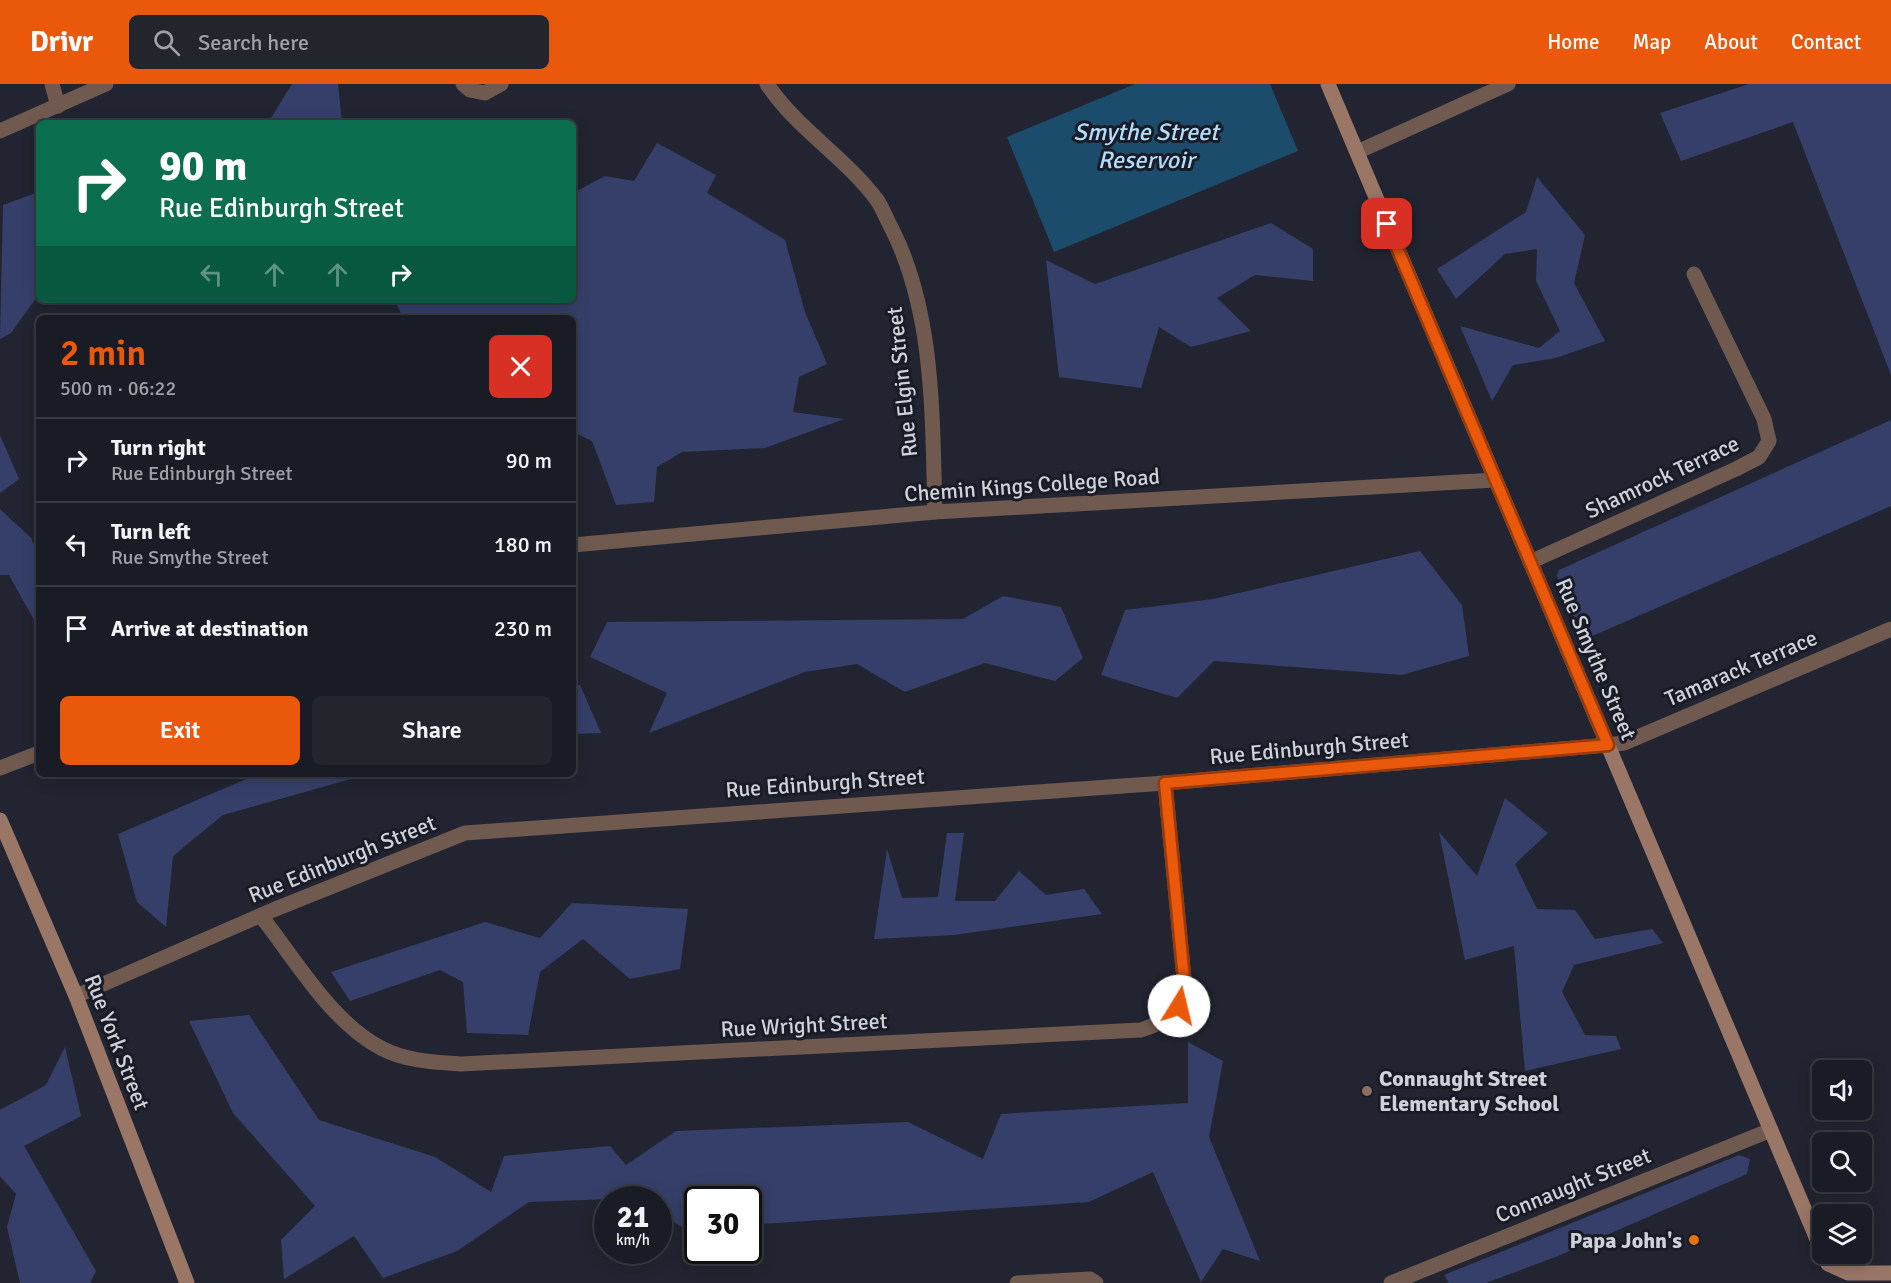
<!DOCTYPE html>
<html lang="en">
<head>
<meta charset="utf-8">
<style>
  :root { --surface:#1a1c25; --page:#23252d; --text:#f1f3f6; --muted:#9fa1a7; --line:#383a42; --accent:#ea580c }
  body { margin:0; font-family:Signika,sans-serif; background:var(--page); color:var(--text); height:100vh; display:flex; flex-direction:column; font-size:22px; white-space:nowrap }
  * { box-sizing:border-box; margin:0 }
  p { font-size:20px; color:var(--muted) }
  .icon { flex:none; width:33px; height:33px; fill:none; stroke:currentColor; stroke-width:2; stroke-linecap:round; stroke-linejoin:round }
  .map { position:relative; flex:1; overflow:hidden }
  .side { position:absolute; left:36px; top:231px; width:540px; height:462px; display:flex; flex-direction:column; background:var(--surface); border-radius:9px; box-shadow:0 3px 15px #0003,0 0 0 2px var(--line) }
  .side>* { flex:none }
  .banner { position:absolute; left:36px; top:36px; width:540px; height:183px; border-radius:9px; box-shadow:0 3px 15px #0003,0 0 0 2px var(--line); background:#0b6e4f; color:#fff; overflow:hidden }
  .tools { position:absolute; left:1812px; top:976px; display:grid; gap:12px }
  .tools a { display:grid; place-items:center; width:60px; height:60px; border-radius:9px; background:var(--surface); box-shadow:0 3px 15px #0003,0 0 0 2px var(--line); font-size:30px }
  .speed { position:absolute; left:594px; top:1102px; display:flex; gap:12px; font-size:30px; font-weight:700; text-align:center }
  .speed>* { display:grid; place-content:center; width:78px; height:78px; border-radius:50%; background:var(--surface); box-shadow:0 3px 15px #0003,0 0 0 2px var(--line); line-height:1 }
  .speed small { font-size:15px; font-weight:400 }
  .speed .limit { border:3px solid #111; border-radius:9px; background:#fff; color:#111 }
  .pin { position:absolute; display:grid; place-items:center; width:51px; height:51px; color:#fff; margin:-26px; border-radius:12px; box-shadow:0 3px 9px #0006 }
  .me { position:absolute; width:66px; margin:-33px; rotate:9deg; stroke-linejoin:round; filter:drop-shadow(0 0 4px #0008) }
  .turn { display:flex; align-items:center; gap:21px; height:126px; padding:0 24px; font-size:27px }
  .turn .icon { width:78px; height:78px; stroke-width:2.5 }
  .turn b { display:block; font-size:42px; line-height:51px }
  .lanes { display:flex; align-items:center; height:57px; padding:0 24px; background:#0003; justify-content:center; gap:30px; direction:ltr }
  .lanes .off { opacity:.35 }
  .round { display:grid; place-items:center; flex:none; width:63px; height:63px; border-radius:9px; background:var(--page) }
  .headline { display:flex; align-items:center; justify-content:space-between; height:102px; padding:0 24px }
  h1 { font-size:36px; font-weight:600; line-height:45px; color:var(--accent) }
  .cta { display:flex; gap:12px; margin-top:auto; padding:12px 24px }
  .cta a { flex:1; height:69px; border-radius:9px; background:var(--accent); color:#fff; font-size:24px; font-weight:600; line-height:69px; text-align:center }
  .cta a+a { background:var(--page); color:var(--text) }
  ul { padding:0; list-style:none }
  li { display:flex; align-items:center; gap:18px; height:84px; padding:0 24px; border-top:2px solid var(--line) }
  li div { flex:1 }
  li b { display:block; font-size:22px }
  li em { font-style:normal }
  header { display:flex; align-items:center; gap:36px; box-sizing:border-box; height:84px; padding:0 30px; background:var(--accent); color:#fff }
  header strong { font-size:28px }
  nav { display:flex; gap:33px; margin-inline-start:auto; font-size:21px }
  .search { width:420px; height:54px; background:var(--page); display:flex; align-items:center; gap:15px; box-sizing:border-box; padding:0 21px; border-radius:9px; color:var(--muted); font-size:22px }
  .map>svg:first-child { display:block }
</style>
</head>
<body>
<header>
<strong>Drivr</strong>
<div class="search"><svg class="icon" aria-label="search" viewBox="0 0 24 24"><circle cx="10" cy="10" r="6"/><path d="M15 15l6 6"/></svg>Search here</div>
<nav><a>Home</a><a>Map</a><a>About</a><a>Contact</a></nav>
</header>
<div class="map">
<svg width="1891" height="1199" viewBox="0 0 1891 1199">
  <rect width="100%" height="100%" fill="#222531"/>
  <g fill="#353f69">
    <path d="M292,0h46l4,39h-74z"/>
    <path d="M1749,0h142v291l-98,-253 -112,39 -21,-48z"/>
    <path d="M657,59l59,32 -9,18 78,47 20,72 22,52 -28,13 -6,35 51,7 -79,29 -83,4 -25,15 -3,35 -38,3 -24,-64 -19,-9v-114h-170l-8,-18h178v-107l32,-17 29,5z"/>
    <path d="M1537,93l48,58 -11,48 31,58 -49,17 -43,7 -21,36 -32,-75 79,22 21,-17 -24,-50 1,-32 -32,5 -49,45 -19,-30 89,-57z"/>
    <path d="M39,108v102l-28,39 -11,6 3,-134z"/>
    <path d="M1271,139l42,26v32l-58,-6 -38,23 34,33 -60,16 -32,-20 -18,61 -82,-11 -13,-117 49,24z"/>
    <path d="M1891,336v86l-308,134 -26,-64 2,-6z"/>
    <path d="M0,351l19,44 -19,14z"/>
    <path d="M0,425l31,29 8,18v73l-30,-54h-9z"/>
    <path d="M1420,467l42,54 7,51 -67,19 -188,-14 -37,37 -76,-23 24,-65 88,-11z"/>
    <path d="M1003,512l58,11 22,51 -28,23 -70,-18 -80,29 -48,-28 -52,8 -156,61 18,-40 -77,-36 17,-35 356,-3z"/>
    <path d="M580,601l21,48 -28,1v-48z"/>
    <path d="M258,690h111l-146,41 -50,41 -7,71 -29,-25 -19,-68z"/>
    <path d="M1505,714l43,35 -33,31 22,45 38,1 20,29 57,-10 11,14 -89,22 -12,27 23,43 31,1 5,13 -96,22 -11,-125 -49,14 -26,-128 38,44z"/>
    <path d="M947,749h17l-9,68h40l24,-30 27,24 38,-6 18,25 -148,21 -80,4 13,-90 15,49 36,-1z"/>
    <path d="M572,819l116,6 -8,60 -50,10 -47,-40 -43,33 -12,63 -61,-2 -4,-51 -23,-12 -90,31 -19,-29 154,-50 55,16z"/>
    <path d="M249,931l70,105 116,37 56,35 13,-36 106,-10 16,19 50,-34 232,-9 75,37 18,-45 187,-11v-61l35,19 -14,76 51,124 -37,-12 -22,33 -48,-110 -64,30 -340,23 -1,-25h-50l-1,28 -12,1 -26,-17 -1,-12 -22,-2 -107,4 -72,49 -74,27 -29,-42 -70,43 -3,-39 34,-34 -82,-93 -44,-92z"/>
    <path d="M65,963l16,69 -57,30 72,125 -6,12h-70l-13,-56 9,-33 -16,-18v-66l46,-25z"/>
    <path d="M1739,1071l11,4 -3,15 -189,82 -72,27h-37l-5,-8z"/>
  </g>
  <path fill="#1b4c6b" d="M1135,0h135l28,67 -244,101 -47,-115z"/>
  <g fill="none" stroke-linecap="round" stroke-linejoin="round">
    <g stroke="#705a50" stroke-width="15">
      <path d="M52,0l6,22"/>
      <path d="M463,0l7,6 15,3 16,-9"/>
      <path d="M767,0c30,45 78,73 110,116 6,9 10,20 15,29 43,86 40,189 43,283"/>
      <path d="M0,47l106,-47"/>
      <path d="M1357,68l151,-68"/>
      <path d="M573,461l362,-33 560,-32"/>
      <path d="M1530,478l206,-93 23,-12 10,-16 -5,-22 -70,-145"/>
      <path d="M0,684l39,-15"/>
      <path d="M261,832c34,43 70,106 120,132 24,13 53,14 80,16l680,-34c32,-11 37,-18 43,-51l-19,-196"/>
      <path d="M76,912l197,-86 192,-77 700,-50 443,-38 16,-2 267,-114"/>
      <path d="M1017,1199l73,-4 6,4"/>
      <path d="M1391,1199l380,-153"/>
    </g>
    <g stroke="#9a7667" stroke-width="15">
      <path d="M1328,0l494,1167"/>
      <path d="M0,736l76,176 111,287"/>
      <path d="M1828,1180l20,9h43"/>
    </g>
  </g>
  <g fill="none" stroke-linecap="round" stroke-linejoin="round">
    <defs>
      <path id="route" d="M1179,922l5,-27 -19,-196 443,-38 -221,-521"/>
    </defs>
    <use href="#route" stroke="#983908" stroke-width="15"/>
    <use href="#route" stroke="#ea580c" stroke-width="10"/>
  </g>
  <circle fill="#8d6e63" stroke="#191c27" stroke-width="2" cx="1367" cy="1007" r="6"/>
  <circle fill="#e8710a" stroke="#191c27" stroke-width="2" cx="1694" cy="1156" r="6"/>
  <g text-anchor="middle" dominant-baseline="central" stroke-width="6" stroke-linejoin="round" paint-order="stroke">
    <g font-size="22" fill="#cfd1d9" stroke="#191c27">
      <text transform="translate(902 298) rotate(-96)">Rue Elgin Street</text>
      <text transform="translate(1662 393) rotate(-25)">Shamrock Terrace</text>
      <text transform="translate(1032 401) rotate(-4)">Chemin Kings College Road</text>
      <text transform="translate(1596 575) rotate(67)">Rue Smythe Street</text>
      <text transform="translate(1741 584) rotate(-23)">Tamarack Terrace</text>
      <text transform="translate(1309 664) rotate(-5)">Rue Edinburgh Street</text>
      <text transform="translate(825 699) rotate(-4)">Rue Edinburgh Street</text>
      <text transform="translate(342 775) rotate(-22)">Rue Edinburgh Street</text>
      <text transform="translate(804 941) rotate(-3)">Rue Wright Street</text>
      <text transform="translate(117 958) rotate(69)">Rue York Street</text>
      <text transform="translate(1573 1101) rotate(-22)">Connaught Street</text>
    </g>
    <g font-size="22" font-weight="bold" fill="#cfd1d9" stroke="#191c27" text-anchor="start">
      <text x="1379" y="994">Connaught Street<tspan x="1379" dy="25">Elementary School</tspan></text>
      <text x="1682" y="1156" text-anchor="end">Papa John's</text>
    </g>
    <g font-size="24" font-style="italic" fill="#b1dcfb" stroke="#191c27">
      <text x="1146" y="48">Smythe Street<tspan x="1146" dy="28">Reservoir</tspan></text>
    </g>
  </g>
</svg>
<div class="tools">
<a><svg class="icon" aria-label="sound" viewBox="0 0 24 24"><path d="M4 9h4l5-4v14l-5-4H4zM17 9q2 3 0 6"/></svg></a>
<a><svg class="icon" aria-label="search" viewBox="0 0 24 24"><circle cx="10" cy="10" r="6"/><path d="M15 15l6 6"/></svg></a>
<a><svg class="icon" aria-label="layers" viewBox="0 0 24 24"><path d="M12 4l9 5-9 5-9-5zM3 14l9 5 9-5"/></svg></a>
</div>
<div class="speed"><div>21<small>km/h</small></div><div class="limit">30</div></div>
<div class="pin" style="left:1387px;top:140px;background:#d93025"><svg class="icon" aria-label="arrive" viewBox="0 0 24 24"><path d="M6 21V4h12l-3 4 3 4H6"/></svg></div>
<svg class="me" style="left:1179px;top:922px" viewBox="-20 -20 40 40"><circle r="19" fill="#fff"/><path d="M0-13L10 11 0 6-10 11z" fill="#ea580c"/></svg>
<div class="banner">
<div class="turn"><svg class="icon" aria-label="right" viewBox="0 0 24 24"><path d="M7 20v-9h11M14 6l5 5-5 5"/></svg><div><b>90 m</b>Rue Edinburgh Street</div></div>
<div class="lanes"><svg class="icon off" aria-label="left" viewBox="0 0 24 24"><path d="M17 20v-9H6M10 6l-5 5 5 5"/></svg><svg class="icon off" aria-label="ahead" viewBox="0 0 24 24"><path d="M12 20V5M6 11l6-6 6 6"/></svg><svg class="icon off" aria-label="ahead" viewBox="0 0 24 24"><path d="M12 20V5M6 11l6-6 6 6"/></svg><svg class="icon" aria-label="right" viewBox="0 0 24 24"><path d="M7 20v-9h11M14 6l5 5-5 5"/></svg></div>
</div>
<section class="side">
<div class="headline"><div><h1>2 min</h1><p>500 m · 06:22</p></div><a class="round" style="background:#d93025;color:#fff"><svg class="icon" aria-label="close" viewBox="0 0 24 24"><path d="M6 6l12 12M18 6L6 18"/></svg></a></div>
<ul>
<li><svg class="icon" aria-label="right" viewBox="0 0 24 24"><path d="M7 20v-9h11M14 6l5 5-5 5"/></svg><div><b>Turn right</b><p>Rue Edinburgh Street</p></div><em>90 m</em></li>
<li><svg class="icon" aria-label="left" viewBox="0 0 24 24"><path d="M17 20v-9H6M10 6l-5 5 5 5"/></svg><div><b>Turn left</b><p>Rue Smythe Street</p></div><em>180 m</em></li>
<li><svg class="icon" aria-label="arrive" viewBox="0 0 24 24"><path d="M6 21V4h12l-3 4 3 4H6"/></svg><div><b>Arrive at destination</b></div><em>230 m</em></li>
</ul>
<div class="cta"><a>Exit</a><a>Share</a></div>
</section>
</div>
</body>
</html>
